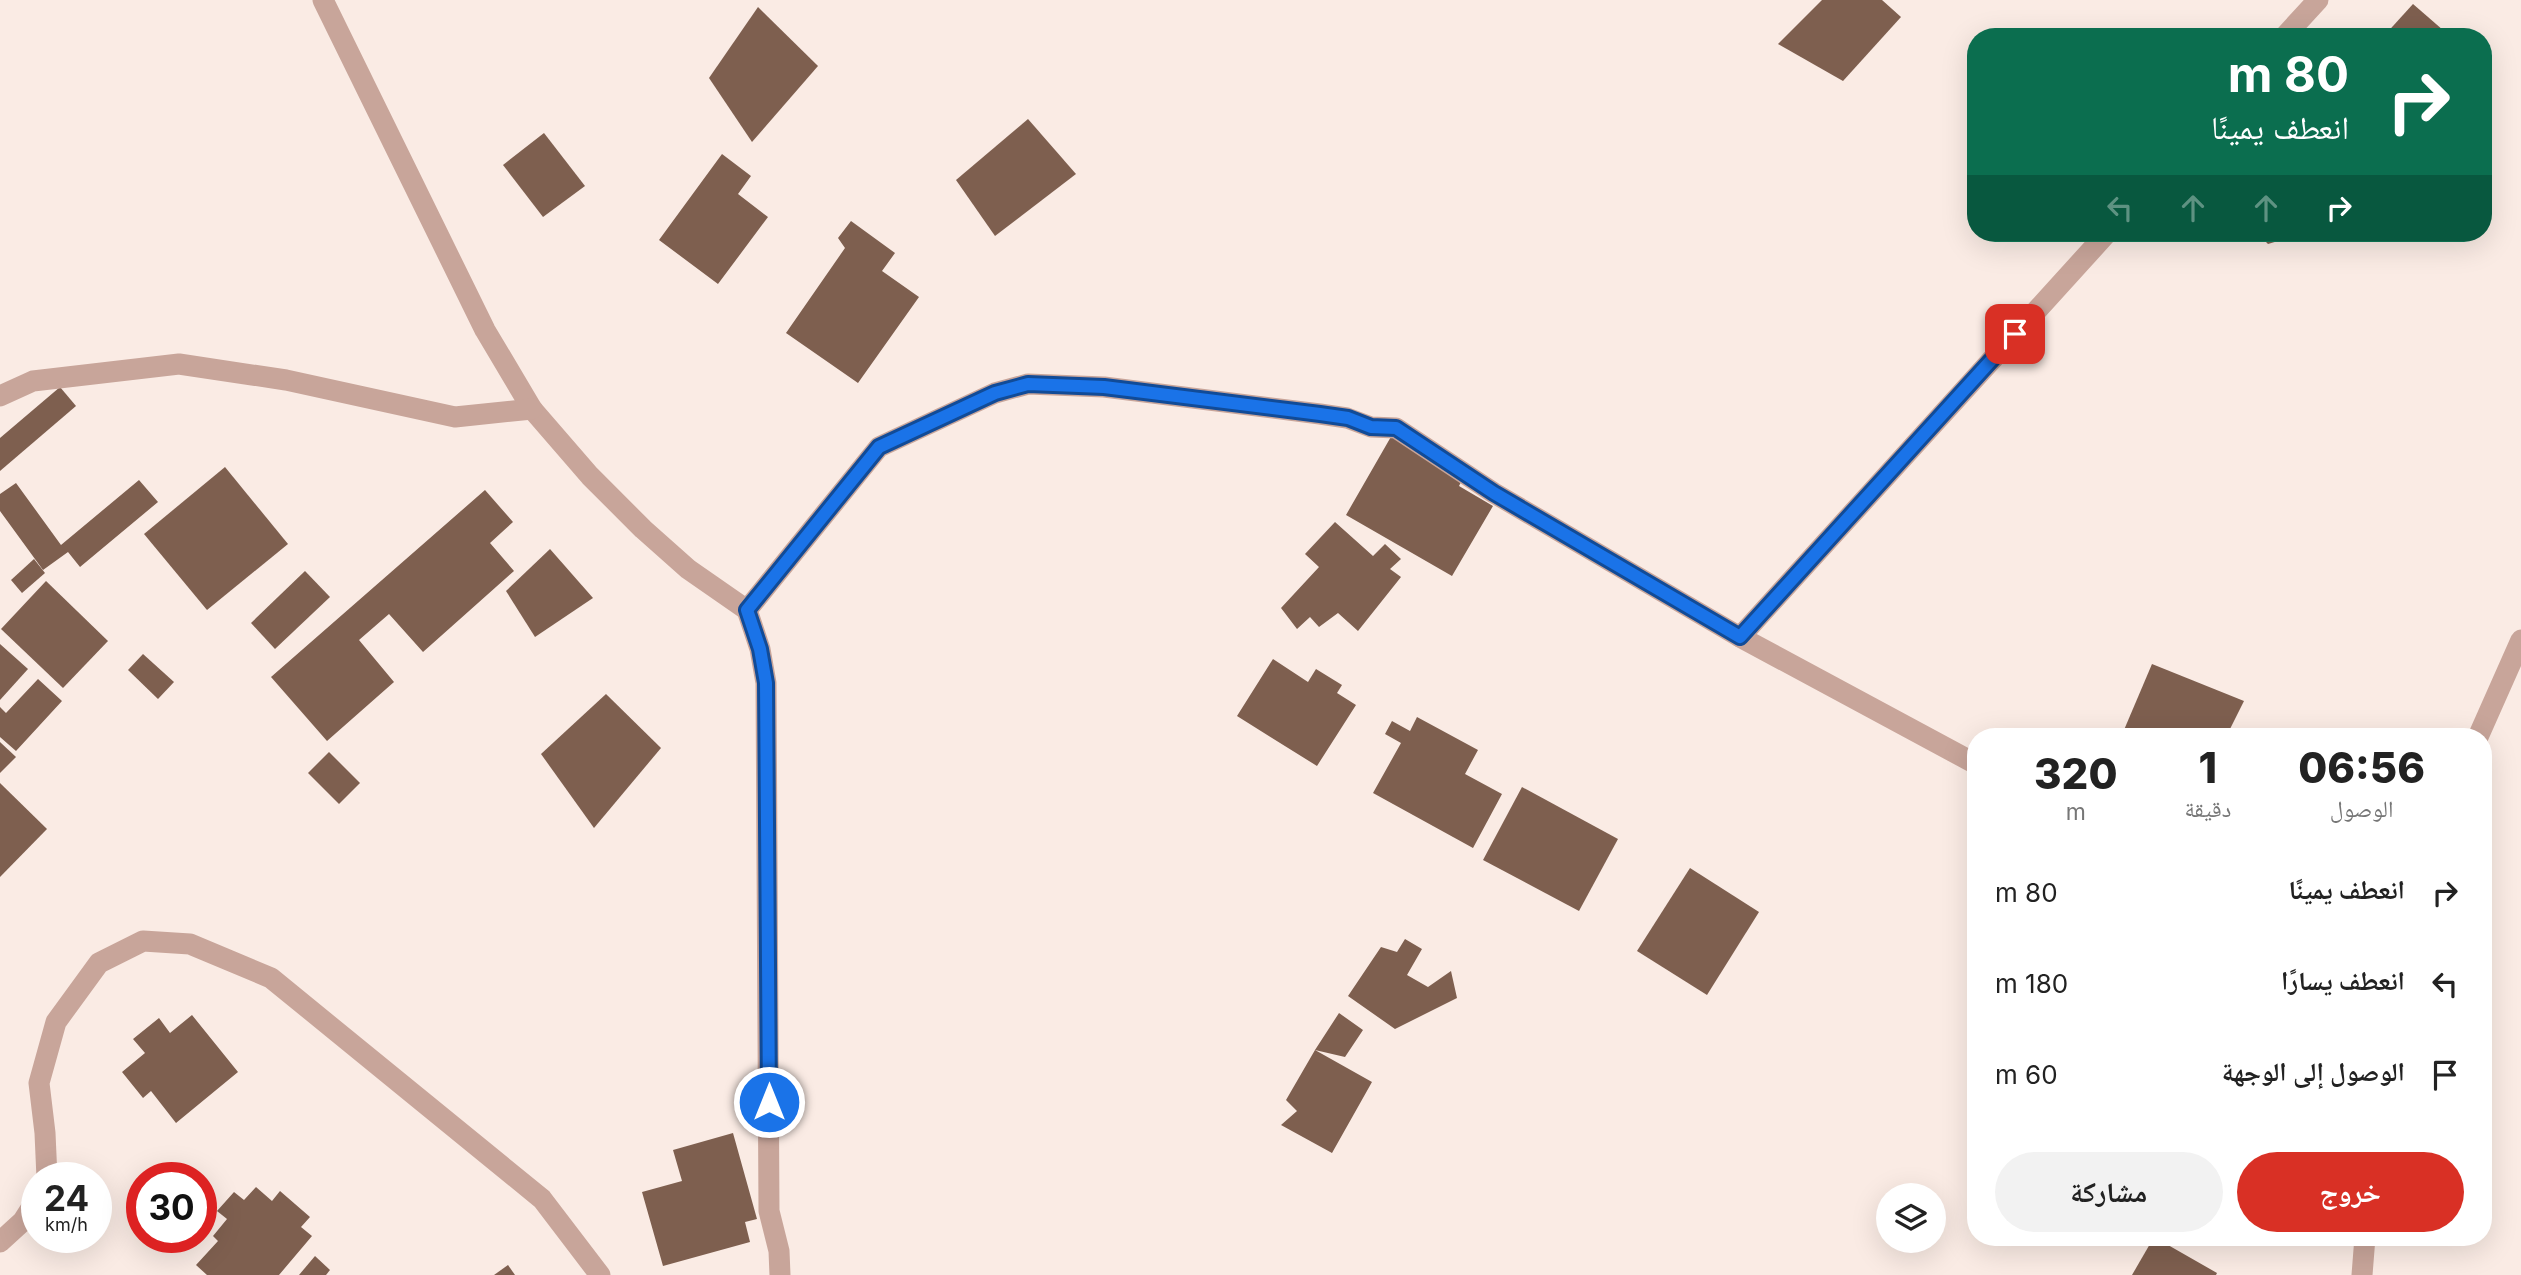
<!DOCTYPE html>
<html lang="ar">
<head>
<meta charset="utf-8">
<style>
  :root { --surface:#fff; --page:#f2f2f2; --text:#222; --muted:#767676; --accent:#d93025 }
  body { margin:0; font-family:Inter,"Noto Naskh Arabic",sans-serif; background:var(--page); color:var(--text); direction:rtl; height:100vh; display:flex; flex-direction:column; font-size:26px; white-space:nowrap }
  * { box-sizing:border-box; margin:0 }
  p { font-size:23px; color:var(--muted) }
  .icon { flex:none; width:38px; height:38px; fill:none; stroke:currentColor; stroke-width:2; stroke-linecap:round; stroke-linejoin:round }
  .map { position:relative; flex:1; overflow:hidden; direction:ltr }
  .details { position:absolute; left:1967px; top:728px; width:525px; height:518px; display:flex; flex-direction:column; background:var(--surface); border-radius:28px; box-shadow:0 7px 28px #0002; direction:rtl }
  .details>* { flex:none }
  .top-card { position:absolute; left:1967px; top:28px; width:525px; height:214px; border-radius:28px; box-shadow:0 7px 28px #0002; direction:rtl; background:#0b6e4f; color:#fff; overflow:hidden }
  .controls { position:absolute; left:1876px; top:1183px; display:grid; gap:14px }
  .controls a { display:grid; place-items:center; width:70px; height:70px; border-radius:50%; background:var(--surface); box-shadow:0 7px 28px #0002; font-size:35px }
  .speed { position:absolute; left:21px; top:1162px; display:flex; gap:14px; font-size:35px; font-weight:700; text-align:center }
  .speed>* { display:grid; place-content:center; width:91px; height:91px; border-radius:50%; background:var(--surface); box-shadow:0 7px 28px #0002; line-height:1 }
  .speed small { font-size:18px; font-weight:400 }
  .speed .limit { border:10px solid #d22; background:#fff; color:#111 }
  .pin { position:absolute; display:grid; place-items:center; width:60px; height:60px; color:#fff; margin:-30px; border-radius:14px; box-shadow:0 4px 10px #0006 }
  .me { position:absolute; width:77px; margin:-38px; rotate:0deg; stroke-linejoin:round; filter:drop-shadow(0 0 5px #0008) }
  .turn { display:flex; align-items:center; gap:24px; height:147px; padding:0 28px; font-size:32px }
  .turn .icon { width:91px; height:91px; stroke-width:2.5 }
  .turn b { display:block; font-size:49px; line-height:60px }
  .lanes { display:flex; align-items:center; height:66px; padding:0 28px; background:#0003; justify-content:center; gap:35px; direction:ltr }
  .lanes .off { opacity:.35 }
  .eta { display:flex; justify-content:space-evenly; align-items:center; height:119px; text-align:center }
  .eta b { font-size:42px; font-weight:800; line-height:49px }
  .cta { display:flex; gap:14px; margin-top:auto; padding:14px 28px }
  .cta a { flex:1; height:80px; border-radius:42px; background:var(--accent); color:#fff; font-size:28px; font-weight:800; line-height:80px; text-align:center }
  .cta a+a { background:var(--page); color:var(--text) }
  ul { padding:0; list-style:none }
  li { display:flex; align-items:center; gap:21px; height:91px; padding:0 28px }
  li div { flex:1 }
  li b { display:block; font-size:26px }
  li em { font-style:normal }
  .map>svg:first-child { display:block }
</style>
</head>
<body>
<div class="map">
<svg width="2521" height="1275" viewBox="0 0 2521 1275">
  <rect width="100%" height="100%" fill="#faebe4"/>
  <g fill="#7e5f4f">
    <path d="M1822,0h60l19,17 -58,64 -65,-37z"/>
    <path d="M2413,4l38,33h-68z"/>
    <path d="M758,7l60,59 -66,76 -43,-64z"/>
    <path d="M2483,65l8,7 -8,8z"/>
    <path d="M1028,119l48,55 -81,62 -39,-56z"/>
    <path d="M544,133l41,53 -42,31 -40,-52z"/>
    <path d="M722,154l29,22 -13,18 30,23 -50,67 -59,-44z"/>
    <path d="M851,221l44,32 -13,18 37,26 -61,86 -72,-50 59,-85 -7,-10z"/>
    <path d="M2257,233h47l-36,11z"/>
    <path d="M60,387l16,19 -76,65v-33z"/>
    <path d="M1396,428l71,42 -8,16 34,20 -41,70 -106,-61z"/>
    <path d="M225,467l63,77 -81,66 -63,-76z"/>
    <path d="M139,480l19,22 -78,65 -12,-15 -25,18 -43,-59v-17l16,-11 45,62z"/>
    <path d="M485,490l28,32 -23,21 24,28 -91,81 -34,-38 -30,26 35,42 -67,59 -56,-64z"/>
    <path d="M1335,522l38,34 12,-12 16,15 -11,10 11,8 -43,54 -20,-18 -19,14 -9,-10 -13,12 -16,-21 38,-41 -14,-13z"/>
    <path d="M550,549l43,49 -58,39 -29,-46z"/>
    <path d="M34,559l11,14 -23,20 -11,-13z"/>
    <path d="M305,571l25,26 -55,52 -24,-26z"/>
    <path d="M46,581l62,60 -45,47 -62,-59z"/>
    <path d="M0,644l28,25 -28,31z"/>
    <path d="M143,654l31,28 -16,17 -30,-29z"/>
    <path d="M1273,659l35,23 8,-13 26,16 -5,8 19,12 -39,61 -80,-50z"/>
    <path d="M2152,664l92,37 -18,36h-105z"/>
    <path d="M38,679l24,22 -46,50 -16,-14v-30l6,6z"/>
    <path d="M606,694l55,54 -67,80 -53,-74z"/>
    <path d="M1417,717l61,33 -13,24 37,20 -29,54 -100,-55 28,-50 -16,-9 7,-13 18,10z"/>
    <path d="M0,742l16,15 -16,16z"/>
    <path d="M329,752l31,31 -21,21 -31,-31z"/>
    <path d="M0,783l47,46 -47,48z"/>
    <path d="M1522,787l96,52 -39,72 -96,-51z"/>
    <path d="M1690,868l69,44 -52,83 -70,-44z"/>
    <path d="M1405,939l17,10 -15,26 21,12 23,-16 6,27 -62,31 -47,-33 33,-49 16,5z"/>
    <path d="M1339,1013l24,17 -18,27 -30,-7 57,32 -40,71 -51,-28 16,-14 -11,-11 29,-50z"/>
    <path d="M192,1015l46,57 -62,51 -25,-32 -8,7 -21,-26 23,-19 -12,-14 26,-21 11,15z"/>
    <path d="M733,1133l24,86 -12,3 5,20 -87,24 -21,-74 40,-11 -9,-31z"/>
    <path d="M256,1187l16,14 8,-10 30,26 -9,10 11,9 -33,39h-72l-11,-10 22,-24 -5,-5 14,-17 -10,-8 17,-19 10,8z"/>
    <path d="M2154,1237l63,36 -1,2h-84z"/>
    <path d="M315,1256l15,14 -4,5h-27z"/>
    <path d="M508,1265l7,10h-21z"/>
  </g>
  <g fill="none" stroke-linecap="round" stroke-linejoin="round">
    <g stroke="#c8a59a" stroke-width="21">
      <path d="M323,0l162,330 47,79 58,67 53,53 45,40 59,41 13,39 6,34 3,528 10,40 1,24"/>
      <path d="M2284,37l34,-37"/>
      <path d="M0,396l33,-15 146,-17 107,16 169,37 77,-8"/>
      <path d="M747,610l132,-163 116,-54 33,-9 76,3 216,27 27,4 24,9 25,1 98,65 246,144 236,127"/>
      <path d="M1740,637l367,-404"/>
      <path d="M2478,737l43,-97"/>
      <path d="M47,1178l-2,-45 -6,-50 17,-61 43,-59 44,-22 47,3 81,34 271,221 58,76"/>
      <path d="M0,1242l23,-21 14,-22"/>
      <path d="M2362,1275l3,-38"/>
    </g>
  </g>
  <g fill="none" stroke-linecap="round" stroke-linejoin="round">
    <defs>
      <path id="route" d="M769,1102l-3,-419 -6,-34 -13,-39 132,-163 116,-54 33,-9 76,3 216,27 28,4 23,9 25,1 98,65 246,144 275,-303"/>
    </defs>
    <use href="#route" stroke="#114b97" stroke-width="18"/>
    <use href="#route" stroke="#1a73e8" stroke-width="12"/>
  </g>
</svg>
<div class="controls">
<a><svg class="icon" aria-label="layers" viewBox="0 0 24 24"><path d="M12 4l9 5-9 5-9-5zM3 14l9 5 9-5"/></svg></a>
</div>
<div class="speed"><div>24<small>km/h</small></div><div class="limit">30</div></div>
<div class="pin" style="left:2015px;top:334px;background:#d93025"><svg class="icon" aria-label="arrive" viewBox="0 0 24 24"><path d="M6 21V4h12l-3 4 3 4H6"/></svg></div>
<svg class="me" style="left:769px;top:1102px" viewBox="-20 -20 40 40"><circle r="17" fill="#1a73e8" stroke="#fff" stroke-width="3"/><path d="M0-11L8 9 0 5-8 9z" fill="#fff"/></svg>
<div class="top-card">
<div class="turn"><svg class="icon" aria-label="right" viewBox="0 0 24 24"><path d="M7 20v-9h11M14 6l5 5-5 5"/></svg><div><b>80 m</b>انعطف يمينًا</div></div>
<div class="lanes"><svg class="icon off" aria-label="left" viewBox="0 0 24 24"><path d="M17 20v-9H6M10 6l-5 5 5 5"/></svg><svg class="icon off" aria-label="ahead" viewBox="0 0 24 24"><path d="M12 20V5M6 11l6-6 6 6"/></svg><svg class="icon off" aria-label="ahead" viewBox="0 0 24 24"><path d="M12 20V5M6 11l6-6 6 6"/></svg><svg class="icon" aria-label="right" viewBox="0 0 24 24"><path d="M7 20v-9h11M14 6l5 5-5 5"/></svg></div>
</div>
<section class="details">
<div class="eta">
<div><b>06:56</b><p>الوصول</p></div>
<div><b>1</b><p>دقيقة</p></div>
<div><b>320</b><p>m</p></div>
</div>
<ul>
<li><svg class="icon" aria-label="right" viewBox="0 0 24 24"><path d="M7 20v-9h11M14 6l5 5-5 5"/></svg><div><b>انعطف يمينًا</b></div><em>80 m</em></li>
<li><svg class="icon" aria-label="left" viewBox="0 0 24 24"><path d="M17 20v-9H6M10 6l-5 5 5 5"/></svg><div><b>انعطف يسارًا</b></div><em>180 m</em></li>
<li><svg class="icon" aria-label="arrive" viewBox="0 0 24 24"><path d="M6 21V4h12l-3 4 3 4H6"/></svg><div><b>الوصول إلى الوجهة</b></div><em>60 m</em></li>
</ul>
<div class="cta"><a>خروج</a><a>مشاركة</a></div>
</section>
</div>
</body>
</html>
